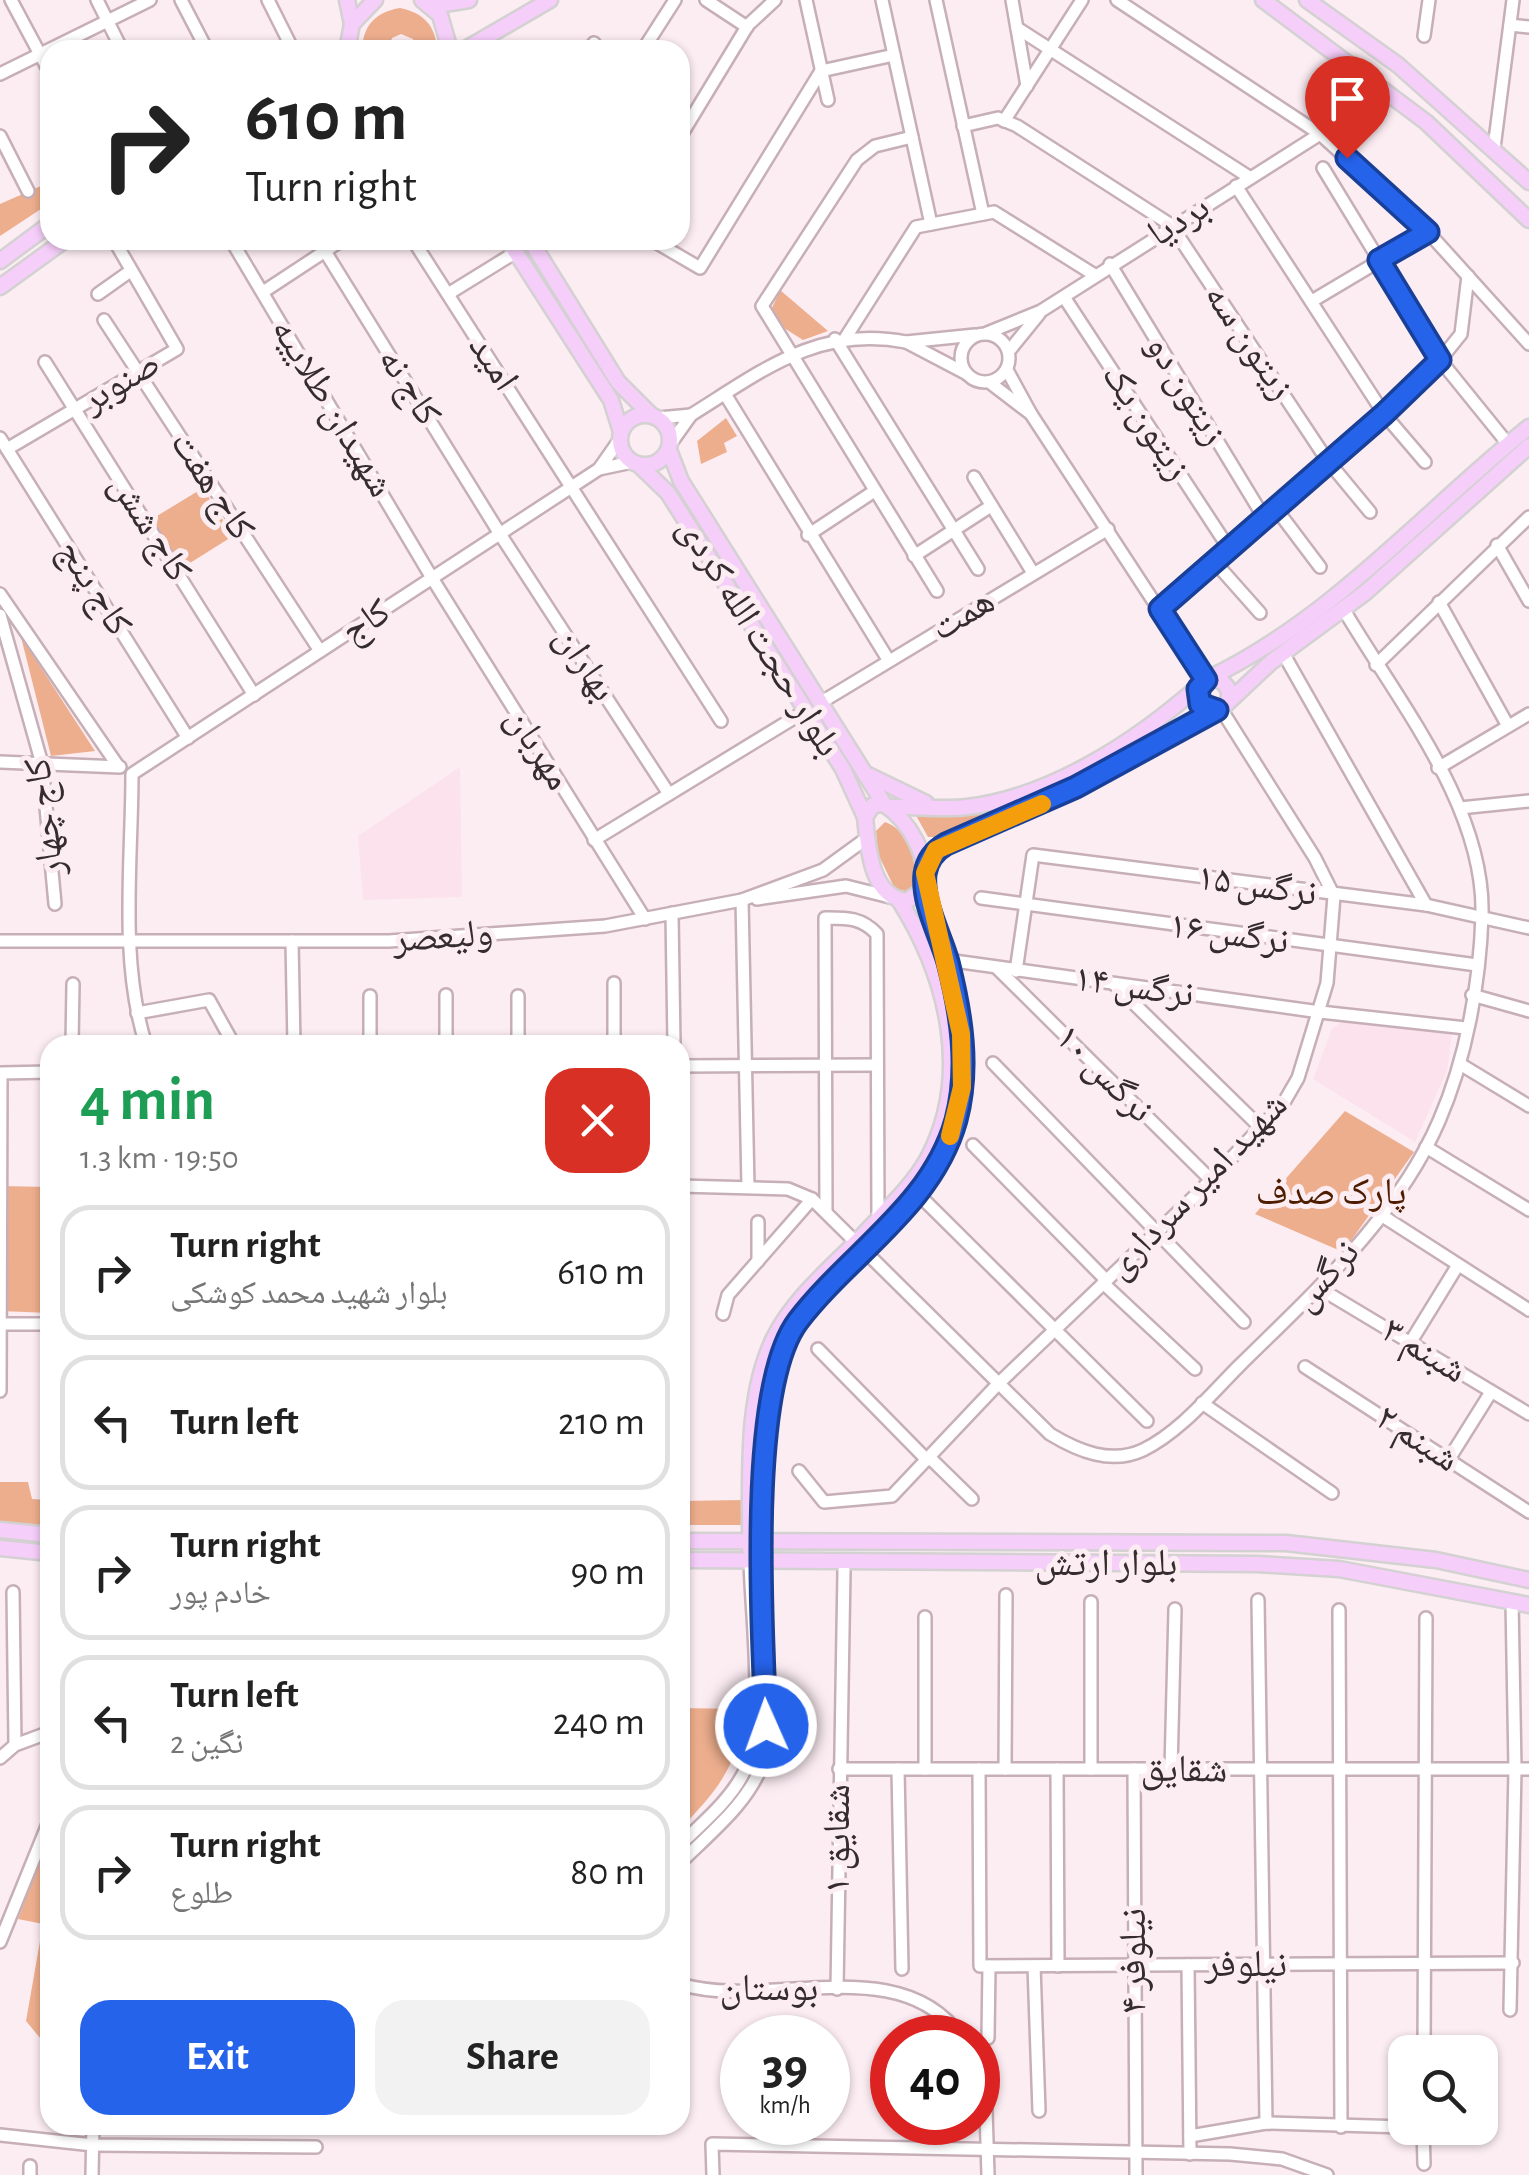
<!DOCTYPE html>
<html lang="en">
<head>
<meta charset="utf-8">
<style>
  :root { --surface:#fff; --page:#f2f2f2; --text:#222; --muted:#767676; --line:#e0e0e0; --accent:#2563eb }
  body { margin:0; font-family:"Alegreya Sans","Noto Naskh Arabic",sans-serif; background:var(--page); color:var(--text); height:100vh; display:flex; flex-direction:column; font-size:38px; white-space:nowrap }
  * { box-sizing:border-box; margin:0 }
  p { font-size:32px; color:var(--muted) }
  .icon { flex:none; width:55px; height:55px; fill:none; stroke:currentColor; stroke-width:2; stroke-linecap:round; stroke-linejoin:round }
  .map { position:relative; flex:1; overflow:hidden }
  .panel { position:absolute; left:40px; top:1035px; width:650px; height:1100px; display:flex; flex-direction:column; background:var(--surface); border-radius:30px; box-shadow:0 2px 8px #0004 }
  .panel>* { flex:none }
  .top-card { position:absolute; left:40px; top:40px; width:650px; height:210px; border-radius:30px; box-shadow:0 2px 8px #0004; background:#fff; color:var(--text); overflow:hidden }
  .buttons { position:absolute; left:1388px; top:2035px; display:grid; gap:20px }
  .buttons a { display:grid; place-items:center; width:110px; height:110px; border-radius:20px; background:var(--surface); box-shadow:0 2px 8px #0004; font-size:50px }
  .speed { position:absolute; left:720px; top:2015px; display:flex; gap:20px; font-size:50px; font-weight:700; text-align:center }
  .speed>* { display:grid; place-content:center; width:130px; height:130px; border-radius:50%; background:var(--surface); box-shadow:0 2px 8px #0004; line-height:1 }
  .speed small { font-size:25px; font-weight:400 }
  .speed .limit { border:15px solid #d22; background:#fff; color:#111 }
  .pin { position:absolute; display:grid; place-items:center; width:85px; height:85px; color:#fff; margin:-102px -42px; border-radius:50% 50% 50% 0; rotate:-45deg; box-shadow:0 0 10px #0007 }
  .pin .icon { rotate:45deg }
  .me { position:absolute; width:110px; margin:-55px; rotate:358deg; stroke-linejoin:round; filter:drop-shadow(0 0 8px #0008) }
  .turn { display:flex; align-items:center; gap:35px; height:210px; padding:0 40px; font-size:45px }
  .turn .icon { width:130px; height:130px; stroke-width:2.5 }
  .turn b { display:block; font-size:70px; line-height:85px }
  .round { display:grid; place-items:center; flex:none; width:105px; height:105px; border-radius:30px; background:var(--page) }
  .headline { display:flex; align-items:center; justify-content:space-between; height:170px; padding:0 40px }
  h1 { font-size:60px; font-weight:600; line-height:75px; color:#1e9e55 }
  .cta { display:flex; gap:20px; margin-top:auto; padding:20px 40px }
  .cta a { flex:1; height:115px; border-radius:30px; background:var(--accent); color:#fff; font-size:40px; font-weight:600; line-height:115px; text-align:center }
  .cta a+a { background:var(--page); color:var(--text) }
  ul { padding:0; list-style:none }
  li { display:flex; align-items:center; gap:30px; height:135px; margin:0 20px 15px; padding:0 20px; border:5px solid var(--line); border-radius:30px }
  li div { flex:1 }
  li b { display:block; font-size:38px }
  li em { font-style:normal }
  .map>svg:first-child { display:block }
</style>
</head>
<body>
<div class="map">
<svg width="1529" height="2175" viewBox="0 0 1529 2175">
  <rect width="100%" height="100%" fill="#fcedf3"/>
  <g fill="#fce2ec">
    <path d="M460,767l2,130 -99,3 -5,-64z"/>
    <path d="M1341,1022l111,10 -5,39 -32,71 -102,-63 19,-50z"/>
  </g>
  <g fill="#edae8d">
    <path d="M400,8c24,5 36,18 37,42h-21l-3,-11 -12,-5 -9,4 -4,12h-26c1,-25 14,-38 38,-42z"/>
    <path d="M50,182v21l-50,33v-32z"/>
    <path d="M780,290l48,41 -25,9 -19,-12 -12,-20z"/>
    <path d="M726,418l11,18 -13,7 3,9 -26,12 -4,-23z"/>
    <path d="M203,488l30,48 -51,32 -30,-49z"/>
    <path d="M21,637l74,114 -44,5z"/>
    <path d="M1008,806l-74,31h-6l-15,-27 54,3z"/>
    <path d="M885,822c23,8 32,36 33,58l-8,12 -15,-3 -17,-35 -2,-23z"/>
    <path d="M1345,1111l69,41 -71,100 -88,-38z"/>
    <path d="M0,1186l50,1v126l-50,-2z"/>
    <path d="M0,1482h28l4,17 18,1v28l-50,-5z"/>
    <path d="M745,1500l-1,25h-64v-24z"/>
    <path d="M680,1708l59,1c6,51 -25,85 -59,120z"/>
    <path d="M50,1836v214l-24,-29 17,-97 -25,-5z"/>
  </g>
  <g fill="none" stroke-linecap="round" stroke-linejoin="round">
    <defs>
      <g id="minor">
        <path d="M11,0l39,73"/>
        <path d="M97,0l25,50"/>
        <path d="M181,0l26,50"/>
        <path d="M268,0l25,50"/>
        <path d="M706,0l41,27"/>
        <path d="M806,0l22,100"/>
        <path d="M882,0l49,224"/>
        <path d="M936,0l47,214"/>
        <path d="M1012,0l15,86"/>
        <path d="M1117,0l203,134 108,98 101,112"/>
        <path d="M1510,25l19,2"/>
        <path d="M1017,28l232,149"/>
        <path d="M1424,36l5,-36"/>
        <path d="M589,50l5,-7"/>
        <path d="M643,50l32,-50"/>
        <path d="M0,74l150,-74"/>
        <path d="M1004,121l78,-121"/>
        <path d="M963,126l35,-8 19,8 154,99 156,235 43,52"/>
        <path d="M0,136l28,55"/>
        <path d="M680,137l68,-112 27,-25"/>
        <path d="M912,137l-37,9 -18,14 -95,146 175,285"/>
        <path d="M1494,148l19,-148"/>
        <path d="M1323,168l117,192 68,84"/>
        <path d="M1236,186l148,228 41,48"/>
        <path d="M231,240l201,338 213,341"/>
        <path d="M318,240l182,294 169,260"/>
        <path d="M413,240l308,481"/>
        <path d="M652,240l48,28 121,-197 73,-16"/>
        <path d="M1110,264l153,252"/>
        <path d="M263,292l79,-52"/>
        <path d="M98,294l31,-22"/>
        <path d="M448,294l68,-42"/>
        <path d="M1064,297l164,250"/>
        <path d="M1312,301l116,-69"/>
        <path d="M104,320l216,331"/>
        <path d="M987,333l54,-22 279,-177"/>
        <circle cx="985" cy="358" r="24"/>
        <path d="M846,337l70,-110 78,-15 99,62"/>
        <path d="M835,339l143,230"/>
        <path d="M1009,351l30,-37"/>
        <path d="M45,362l209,333"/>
        <path d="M967,374l-61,-32 69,-7"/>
        <path d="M989,382l42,32 -24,-44"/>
        <path d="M725,394l164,267"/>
        <path d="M1031,414l174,266"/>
        <path d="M691,415c71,-44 127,-90 215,-73"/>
        <path d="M658,418l33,-3 -20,28"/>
        <path d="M0,438l188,300"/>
        <path d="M620,439l-21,30 33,-7"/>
        <path d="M7,449l170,-100 -63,-109"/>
        <path d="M974,477l59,96"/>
        <path d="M1274,506l46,61"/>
        <path d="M808,535l65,-43"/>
        <path d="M1497,545l32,56"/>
        <path d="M914,556l77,-50"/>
        <path d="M1213,560l47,53"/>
        <path d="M0,594l118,172"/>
        <path d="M1439,602l69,124"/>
        <path d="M1160,609l224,-195 56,-54 21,-26 7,-58"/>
        <path d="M0,615l42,149 13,140"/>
        <path d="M1283,653l143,252"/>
        <path d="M1376,665l153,-148"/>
        <path d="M820,703l288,-174"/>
        <path d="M0,762l120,5"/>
        <path d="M1438,768l91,-54"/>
        <path d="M1460,808l69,-7"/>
        <path d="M594,840l213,-130"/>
        <path d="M981,898l496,67"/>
        <path d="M757,899l89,-13 44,11"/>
        <path d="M742,900l6,287"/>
        <path d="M672,913l2,132"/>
        <path d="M0,941h389l216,-15 137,-26 81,-30 44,-32"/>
        <path d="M292,941l2,104"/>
        <path d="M947,960l373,52 146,16"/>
        <path d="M997,968l214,212"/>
        <path d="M1016,971l17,-116 393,50 103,23"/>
        <path d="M1114,984l147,144"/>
        <path d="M446,995v50"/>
        <path d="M1472,995l57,16"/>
        <path d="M137,1013l72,-13 25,45"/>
        <path d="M72,1045l1,-61"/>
        <path d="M146,1045c-27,-84 -14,-184 -14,-271l467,-305"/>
        <path d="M370,1045v-49"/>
        <path d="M518,1045v-49"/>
        <path d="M614,1045v-62"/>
        <path d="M993,1063l251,259"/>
        <path d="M1460,1064l69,42"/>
        <path d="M680,1066l196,-1"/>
        <path d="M973,1145l133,135"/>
        <path d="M1426,1147l103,63"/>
        <path d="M680,1186l108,3 24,10 238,235c28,17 61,31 93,16 37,-18 68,-56 96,-84 74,-73 158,-148 200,-245 27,-62 41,-138 43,-206 3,-108 -85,-215 -138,-305"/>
        <path d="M918,1194l229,227"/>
        <path d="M826,1211l-1,-293c21,0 36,-1 52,16l1,285"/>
        <path d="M1381,1215l148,95"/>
        <path d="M758,1261v-39"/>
        <path d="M1103,1283l92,86"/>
        <path d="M1319,1288l210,126"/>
        <path d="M723,1314l5,-19 84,-96"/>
        <path d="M3,1324h47"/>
        <path d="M1410,1343l48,-78"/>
        <path d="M818,1349l109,111"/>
        <path d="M1305,1367l224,145"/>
        <path d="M0,1391l1,-318 49,-1"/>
        <path d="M1202,1403l130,90"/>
        <path d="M929,1457l43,42"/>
        <path d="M1449,1459l42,-67"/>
        <path d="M799,1471l25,31 68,-6 106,-112 200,-191 85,-89 15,-26 29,-95 7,-87 -19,-38 -94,-149"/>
        <path d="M13,1592l2,153"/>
        <path d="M1258,1600l8,523"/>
        <path d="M1339,1610l2,517"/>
        <path d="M0,1758l15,-13 35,-13"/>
        <path d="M839,1769h690"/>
        <path d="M898,1769l4,200"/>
        <path d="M925,1769v-152"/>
        <path d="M979,1769l1,197 533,-3"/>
        <path d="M1005,1769l1,-174"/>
        <path d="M1057,1769l1,197"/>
        <path d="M1091,1769v-167"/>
        <path d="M1134,1769l2,406"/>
        <path d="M1171,1769l4,-160"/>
        <path d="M680,1845c22,-22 47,-42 62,-69 25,-42 9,-163 8,-215"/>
        <path d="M680,1863c30,-30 69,-60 83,-101 12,-40 1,-154 0,-201"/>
        <path d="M0,1942l50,-123"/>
        <path d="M1188,1965l2,189"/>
        <path d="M1034,1966l5,145"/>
        <path d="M680,1984c88,27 220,-36 282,54"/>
        <path d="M837,1989l7,-419"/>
        <path d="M1510,2010l5,-241 -3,-168"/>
        <path d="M988,2038l1,-72"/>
        <path d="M1424,2052l2,-434"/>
        <path d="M978,2069l8,40 2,66"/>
        <path d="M1423,2128l1,36"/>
        <path d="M0,2135l93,10 223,2"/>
        <path d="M1190,2136l76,-13 139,4"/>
        <path d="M30,2175v-9"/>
        <path d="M92,2175l1,-50"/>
        <path d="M713,2175l-1,-31 518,10 52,5 45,16"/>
      </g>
      <g id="major">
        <path d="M347,0l5,24"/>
        <path d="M422,0l18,15 10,35"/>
        <path d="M1263,0l163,122 103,98"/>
        <path d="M1307,0l91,65 131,117"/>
        <path d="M432,6l37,-6"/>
        <path d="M347,50l5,-26 23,-24"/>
        <path d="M464,50l86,-50"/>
        <path d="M508,240l103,160 10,32"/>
        <path d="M530,240l88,142 33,33"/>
        <path d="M0,261l50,-37"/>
        <path d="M0,287l65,-47"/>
        <circle cx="645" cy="440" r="25"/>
        <path d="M669,450l12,31 203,323"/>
        <path d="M640,466l28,27 175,276 22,48"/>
        <circle cx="1213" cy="695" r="16"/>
        <path d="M1207,679c126,-60 215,-166 322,-252"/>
        <path d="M1223,707l48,-45 95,-70 163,-146"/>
        <path d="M864,773l62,30"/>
        <path d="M884,804c26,18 46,53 40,85l-17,12c-37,-4 -39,-55 -42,-84l8,-12z"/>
        <path d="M889,807c25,-1 53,3 78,0 85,-10 171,-67 233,-122"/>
        <path d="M925,873l11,-23 140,-63 141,-77"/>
        <path d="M0,1530l50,5"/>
        <path d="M680,1541l606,2 150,17 93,20"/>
        <path d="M0,1548l50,5"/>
        <path d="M750,1549c1,-66 -6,-150 24,-211 20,-40 58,-71 89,-103 22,-24 48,-47 64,-75 46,-85 20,-184 -28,-260"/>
        <path d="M763,1550l5,-145 14,-54 17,-31 134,-145 27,-70 -1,-88 -34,-132"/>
        <path d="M680,1560l578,4 81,5 190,36"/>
      </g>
    </defs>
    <use href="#minor" stroke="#c7afb8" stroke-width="16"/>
    <use href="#major" stroke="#d3d1d1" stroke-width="19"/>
    <use href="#minor" stroke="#fff" stroke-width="11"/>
    <use href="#major" stroke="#f6cefa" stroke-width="14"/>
  </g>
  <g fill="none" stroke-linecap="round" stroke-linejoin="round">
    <defs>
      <path id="route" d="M766,1726c-3,-91 -20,-336 32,-405 52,-68 134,-115 158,-201 14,-52 5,-107 -8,-158 -8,-28 -26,-59 -23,-88 2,-14 9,-23 21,-30l130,-57 141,-77 -17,-6 -2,-15 8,-9 -46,-71 224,-195 56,-54 -61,-100 49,-28 -81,-74"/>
    </defs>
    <use href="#route" stroke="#184099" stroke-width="25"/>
    <use href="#route" stroke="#2563eb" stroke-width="18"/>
    <path stroke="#f59e0b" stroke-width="18" d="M950,1136l12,-49 -1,-53 -36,-161 11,-23 106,-46"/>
  </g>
  <g text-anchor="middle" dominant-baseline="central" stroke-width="10" stroke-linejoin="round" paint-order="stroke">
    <g font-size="38" fill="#352c2f" stroke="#fcedf3">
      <text transform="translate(1179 221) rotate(-32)">بردیا</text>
      <text transform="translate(1249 342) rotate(56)">زیتون سه</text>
      <text transform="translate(493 363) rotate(57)">امید</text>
      <text transform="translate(121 382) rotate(-31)">صنوبر</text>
      <text transform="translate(409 387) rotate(58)">کاج نه</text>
      <text transform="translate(1186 390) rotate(59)">زیتون دو</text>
      <text transform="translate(332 408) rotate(59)">شهیدان طلاییه</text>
      <text transform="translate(1146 422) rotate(57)">زیتون یک</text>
      <text transform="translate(212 486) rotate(57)">کاج هفت</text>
      <text transform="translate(150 528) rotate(58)">کاج شش</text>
      <text transform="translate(94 588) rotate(58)">کاج پنج</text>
      <text transform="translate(963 615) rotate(-31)">همت</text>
      <text transform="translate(366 622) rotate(-33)">کاج</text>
      <text transform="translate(759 637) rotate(58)">بلوار حجت الله کردی</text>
      <text transform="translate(585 664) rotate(57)">بهاران</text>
      <text transform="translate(538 749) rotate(58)">مهربان</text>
      <text transform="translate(45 817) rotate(-97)">کاج چهار</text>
      <text transform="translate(1257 886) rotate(8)">نرگس ۱۵</text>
      <text transform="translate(1229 934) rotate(8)">نرگس ۱۶</text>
      <text transform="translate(443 937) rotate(-4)">ولیعصر</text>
      <text transform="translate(1134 987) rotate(8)">نرگس ۱۴</text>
      <text transform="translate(1104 1074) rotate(45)">نرگس ۱۰</text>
      <text transform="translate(1197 1186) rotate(-46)">شهید امیر سرداری</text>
      <text transform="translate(1326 1276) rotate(-48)">نرگس</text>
      <text transform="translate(1424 1351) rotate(31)">شبنم ۳</text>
      <text transform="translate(1417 1439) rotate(33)">شبنم ۲</text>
      <text x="1106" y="1564">بلوار ارتش</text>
      <text transform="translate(1184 1770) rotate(1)">شقایق</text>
      <text transform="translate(838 1839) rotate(-90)">شقایق ۱</text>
      <text transform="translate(1134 1961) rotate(-90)">نیلوفر ۴</text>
      <text x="1246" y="1965">نیلوفر</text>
      <text x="769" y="1989">بوستان</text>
    </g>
    <g font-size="38" fill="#4e1d00" stroke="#fcedf3">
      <text x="1331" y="1193">پارک صدف</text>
    </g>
  </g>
</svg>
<div class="buttons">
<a><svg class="icon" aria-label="search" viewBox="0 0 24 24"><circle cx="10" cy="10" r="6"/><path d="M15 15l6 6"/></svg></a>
</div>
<div class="speed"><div>39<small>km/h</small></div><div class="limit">40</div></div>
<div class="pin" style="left:1347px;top:158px;background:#d93025"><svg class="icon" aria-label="arrive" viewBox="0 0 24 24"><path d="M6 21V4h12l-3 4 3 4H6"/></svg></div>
<svg class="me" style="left:766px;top:1726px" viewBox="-20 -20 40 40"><circle r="17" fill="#2563eb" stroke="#fff" stroke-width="3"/><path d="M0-11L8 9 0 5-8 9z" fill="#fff"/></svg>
<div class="top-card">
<div class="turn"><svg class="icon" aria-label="right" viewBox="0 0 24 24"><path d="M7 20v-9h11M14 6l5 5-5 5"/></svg><div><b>610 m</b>Turn right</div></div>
</div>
<section class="panel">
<div class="headline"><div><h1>4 min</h1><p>1.3 km · 19:50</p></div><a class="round" style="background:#d93025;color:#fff"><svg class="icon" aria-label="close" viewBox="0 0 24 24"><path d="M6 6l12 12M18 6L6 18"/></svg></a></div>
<ul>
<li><svg class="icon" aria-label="right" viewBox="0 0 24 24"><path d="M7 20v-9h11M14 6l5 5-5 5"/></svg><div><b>Turn right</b><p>بلوار شهید محمد کوشکی</p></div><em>610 m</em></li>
<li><svg class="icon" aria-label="left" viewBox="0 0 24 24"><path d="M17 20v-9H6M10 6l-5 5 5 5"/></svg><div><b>Turn left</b></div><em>210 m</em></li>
<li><svg class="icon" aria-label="right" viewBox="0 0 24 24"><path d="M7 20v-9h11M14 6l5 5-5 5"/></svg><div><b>Turn right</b><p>خادم پور</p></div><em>90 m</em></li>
<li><svg class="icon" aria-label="left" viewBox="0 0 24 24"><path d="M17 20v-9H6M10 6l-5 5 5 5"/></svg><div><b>Turn left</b><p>نگین 2</p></div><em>240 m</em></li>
<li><svg class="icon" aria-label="right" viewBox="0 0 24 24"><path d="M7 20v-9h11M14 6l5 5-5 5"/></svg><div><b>Turn right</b><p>طلوع</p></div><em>80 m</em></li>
</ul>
<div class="cta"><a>Exit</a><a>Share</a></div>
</section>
</div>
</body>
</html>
